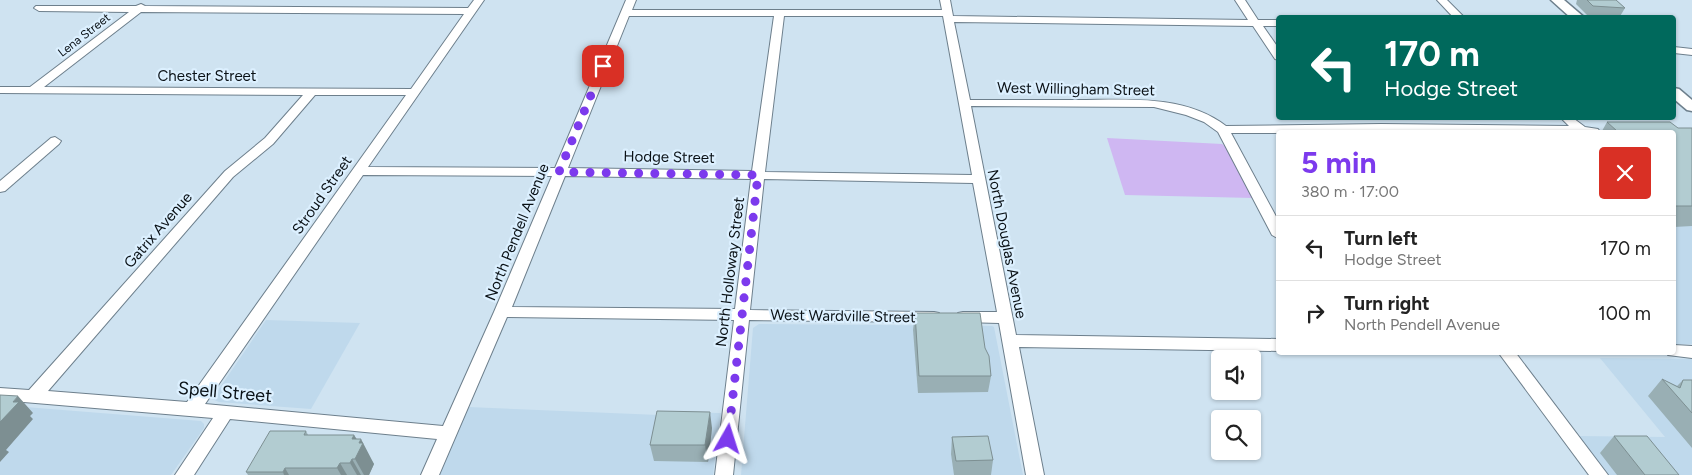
<!DOCTYPE html>
<html lang="en">
<head>
<meta charset="utf-8">
<style>
  :root { --surface:#fff; --page:#f6f6f6; --text:#222; --muted:#767676; --line:#e0e0e0; --accent:#7c3aed }
  body { margin:0; font-family:Figtree,sans-serif; background:var(--page); color:var(--text); height:100vh; display:flex; flex-direction:column; font-size:19px; white-space:nowrap }
  * { box-sizing:border-box; margin:0 }
  p { font-size:16px; color:var(--muted) }
  .icon { flex:none; width:28px; height:28px; fill:none; stroke:currentColor; stroke-width:2; stroke-linecap:round; stroke-linejoin:round }
  .map { position:relative; flex:1; overflow:hidden }
  .side { position:absolute; left:1276px; top:130px; width:400px; height:225px; display:flex; flex-direction:column; background:var(--surface); border-radius:5px; box-shadow:0 1px 4px #0004 }
  .side>* { flex:none }
  .top-card { position:absolute; left:1276px; top:15px; width:400px; height:105px; border-radius:5px; box-shadow:0 1px 4px #0004; background:#00695c; color:#fff; overflow:hidden }
  .buttons { position:absolute; left:1211px; top:350px; display:grid; gap:10px }
  .buttons a { display:grid; place-items:center; width:50px; height:50px; border-radius:5px; background:var(--surface); box-shadow:0 1px 4px #0004; font-size:25px }
  .pin { position:absolute; display:grid; place-items:center; width:42px; height:42px; color:#fff; margin:-21px; border-radius:10px; box-shadow:0 2px 8px #0006 }
  .me { position:absolute; width:55px; margin:-28px; rotate:6deg; stroke-linejoin:round; filter:drop-shadow(0 0 4px #0008) }
  .turn { display:flex; align-items:center; gap:18px; height:105px; padding:0 25px; font-size:22px }
  .turn .icon { width:65px; height:65px; stroke-width:2.5 }
  .turn b { display:block; font-size:35px; line-height:42px }
  .round { display:grid; place-items:center; flex:none; width:52px; height:52px; border-radius:5px; background:var(--page) }
  .overview { display:flex; align-items:center; justify-content:space-between; height:85px; padding:0 25px }
  h1 { font-size:30px; font-weight:700; line-height:38px; color:var(--accent) }
  ul { padding:0; list-style:none }
  li { display:flex; align-items:center; gap:15px; height:65px; padding:0 25px; border-top:1px solid var(--line) }
  li div { flex:1 }
  li b { display:block; font-size:19px }
  li em { font-style:normal }
  .map>svg:first-child { display:block }
</style>
</head>
<body>
<div class="map">
<svg width="1692" height="475" viewBox="0 0 1692 475">
  <rect width="100%" height="100%" fill="#cfe3f1"/>
  <g fill="#bfd9ec">
    <rect x="1674" y="136" width="18" height="208"/>
    <path d="M266,320l94,3 -49,86 -92,-7 -7,-3z"/>
    <path d="M759,324l233,2 2,1 29,148h-282l12,-147z"/>
    <path d="M1600,358l92,1v116h-86l-30,-39 89,1z"/>
    <path d="M0,405l201,16 3,3v4l-33,47h-171z"/>
    <path d="M468,407l191,8 1,-3 61,1 -8,62h-274z"/>
  </g>
  <path fill="#cfb7f2" d="M1107,138l115,6 5,4 26,50 -128,-3z"/>
  <g fill="none" stroke-linecap="round" stroke-linejoin="round">
    <defs>
      <g id="minor">
        <path d="M474,0h10l-116,167 187,1 71,-168h10l-4,10h310l-2,-10h10l3,16 295,4 -13,-20h10l13,20h21v6h-16l16,23v11l-4,-1 -22,-33 -299,-4 16,78c35,0 71,0 107,0 50,0 107,-6 149,26l155,-2 188,2 -8,-8h12l12,9 13,2 2,3 -369,1 48,89v17l-7,-4 -54,-103 -14,-10 -18,-7 -32,-8 -183,-1 45,229 263,4v12l-260,-4 25,128h-18l-27,-152 -36,-1 -5,-1 -3,-4 3,-4 5,-1h34l-24,-129 -209,-4 -14,131 184,2 5,1 3,4 -3,4 -5,1 -185,-2 -16,155h-18l19,-155 -227,-3 -68,158h-18l16,-36 -207,-20 -36,56h-19l38,-57 -213,-18v-12l29,2 196,-219 40,-33 38,-43 -303,-2v-6h30l99,-75 -90,-1 -5,-3 2,-2h100l5,-2 4,2 323,2zM141,12l323,2 -53,75 -367,-2zM629,16h145l-22,155 -184,-3zM784,16h159l29,159 -207,-3zM315,95h91l-219,307 -139,-11 185,-214 40,-33zM363,175l189,1 -58,136 -51,114 -238,-22zM565,176l186,3 -16,130 -223,-2z"/>
        <path d="M1437,0h10l18,18h-11z"/>
        <path d="M1674,47l18,2v6l-18,-2z"/>
        <path d="M55,137l6,4 -2,3 -54,47 -5,1v-11l51,-43z"/>
        <path d="M1674,345l18,1v12l-24,-3 -1,-3h7z"/>
        <path d="M1498,352h17l93,123h-19z"/>
      </g>
      <g id="tertiary">
        <path d="M1551,0h13l21,18h-14z"/>
        <path d="M1674,88l5,1 13,11v11l-5,-1 -13,-11z"/>
      </g>
    </defs>
    <use href="#minor" stroke="#6d7f8c" stroke-width="2"/>
    <use href="#tertiary" stroke="#6d7f8c" stroke-width="3"/>
    <use href="#minor" fill="#fff" fill-rule="evenodd"/>
    <use href="#tertiary" fill="#fff" fill-rule="evenodd"/>
  </g>
  <g fill="#99afb4">
    <path d="M1577,0h39l9,8 -6,10 -31,-2 -12,-12z"/>
    <path d="M1607,122l71,6h14v98l-18,1v-95h-132l1,-1h59z"/>
    <path d="M915,313l70,35 6,28 -3,16 -70,1 -5,-63z"/>
    <path d="M1662,379l15,7 6,-6h9v68l-44,-52z"/>
    <path d="M712,428l-4,34 -54,-1 -4,-16z"/>
    <path d="M306,431l2,4h46l20,29 -5,11h-121l-2,-3z"/>
    <path d="M1614,436l65,39h-62l-17,-22z"/>
    <path d="M952,437l41,23 -2,15h-37l-3,-21z"/>
  </g>
  <g fill="#7d8f92">
    <path d="M18,396l15,17 -3,3 3,3 -27,31 3,2 -9,10v-40l13,-20z"/>
    <path d="M710,412l2,16 -4,34 -3,-17z"/>
    <path d="M354,435l7,12 -2,-4 2,-4 13,25 -5,11h-5l-9,-16 -3,-20z"/>
    <path d="M352,459l9,16h-4l-7,-12z"/>
    <path d="M340,463l7,12h-6l-4,-7z"/>
    <path d="M285,468l4,7h-5l-1,-3z"/>
  </g>
  <g fill="#b2ccd1" stroke="#7d8f92">
    <path d="M1587,0h29l9,8 -32,-2z"/>
    <path d="M1607,122h63l8,6h14v78h-18v-74h-129l-2,-1h74z"/>
    <path d="M915,313h65l5,35 4,8 2,20h-72z"/>
    <path d="M1662,379l18,9 3,-8h9v33z"/>
    <path d="M0,395l18,1 -5,6h6l-19,20z"/>
    <path d="M657,411l53,1 -5,33h-55z"/>
    <path d="M270,431h36l-2,4h50l-2,4h9l-2,4h4l-8,16h-3l-2,4h-10l-3,5h-52l-2,4h-37z"/>
    <path d="M988,436l5,24 -37,1 -4,-24z"/>
    <path d="M1614,436h33l32,39h-34z"/>
  </g>
  <g fill="none" stroke-linecap="round" stroke-linejoin="round">
    <path stroke="#7c3aed" stroke-width="9" stroke-dasharray="0 16.2" d="M603,66l-44,106 199,3 -30,264"/>
  </g>
  <g text-anchor="middle" dominant-baseline="central" stroke-width="4.5" stroke-linejoin="round" paint-order="stroke">
    <g font-size="12" fill="#0a1116" stroke="#dcf0ff">
      <text transform="translate(84 35) rotate(-38)">Lena Street</text>
    </g>
    <g font-size="15" fill="#0a1116" stroke="#dcf0ff">
      <text x="207" y="76">Chester Street</text>
      <text transform="translate(1076 89) rotate(1)">West Willingham Street</text>
      <text transform="translate(669 157) rotate(1)">Hodge Street</text>
      <text transform="translate(322 195) rotate(-55)">Stroud Street</text>
      <text transform="translate(158 230) rotate(-49)">Gatrix Avenue</text>
      <text transform="translate(517 232) rotate(-68)">North Pendell Avenue</text>
      <text transform="translate(1007 244) rotate(79)">North Douglas Avenue</text>
      <text transform="translate(730 272) rotate(-83)">North Holloway Street</text>
      <text transform="translate(843 316) rotate(1)">West Wardville Street</text>
    </g>
    <g font-size="18" fill="#0a1116" stroke="#dcf0ff">
      <text transform="translate(225 392) rotate(5)">Spell Street</text>
    </g>
  </g>
</svg>
<div class="buttons">
<a><svg class="icon" aria-label="sound" viewBox="0 0 24 24"><path d="M4 9h4l5-4v14l-5-4H4zM17 9q2 3 0 6"/></svg></a>
<a><svg class="icon" aria-label="search" viewBox="0 0 24 24"><circle cx="10" cy="10" r="6"/><path d="M15 15l6 6"/></svg></a>
</div>
<div class="pin" style="left:603px;top:66px;background:#d93025"><svg class="icon" aria-label="arrive" viewBox="0 0 24 24"><path d="M6 21V4h12l-3 4 3 4H6"/></svg></div>
<svg class="me" style="left:728px;top:439px" viewBox="-20 -20 40 40"><path d="M0-17L14 15 0 8-14 15z" fill="#7c3aed" stroke="#fff" stroke-width="4"/></svg>
<div class="top-card">
<div class="turn"><svg class="icon" aria-label="left" viewBox="0 0 24 24"><path d="M17 20v-9H6M10 6l-5 5 5 5"/></svg><div><b>170 m</b>Hodge Street</div></div>
</div>
<section class="side">
<div class="overview"><div><h1>5 min</h1><p>380 m · 17:00</p></div><a class="round" style="background:#d93025;color:#fff"><svg class="icon" aria-label="close" viewBox="0 0 24 24"><path d="M6 6l12 12M18 6L6 18"/></svg></a></div>
<ul>
<li><svg class="icon" aria-label="left" viewBox="0 0 24 24"><path d="M17 20v-9H6M10 6l-5 5 5 5"/></svg><div><b>Turn left</b><p>Hodge Street</p></div><em>170 m</em></li>
<li><svg class="icon" aria-label="right" viewBox="0 0 24 24"><path d="M7 20v-9h11M14 6l5 5-5 5"/></svg><div><b>Turn right</b><p>North Pendell Avenue</p></div><em>100 m</em></li>
</ul>
</section>
</div>
</body>
</html>
